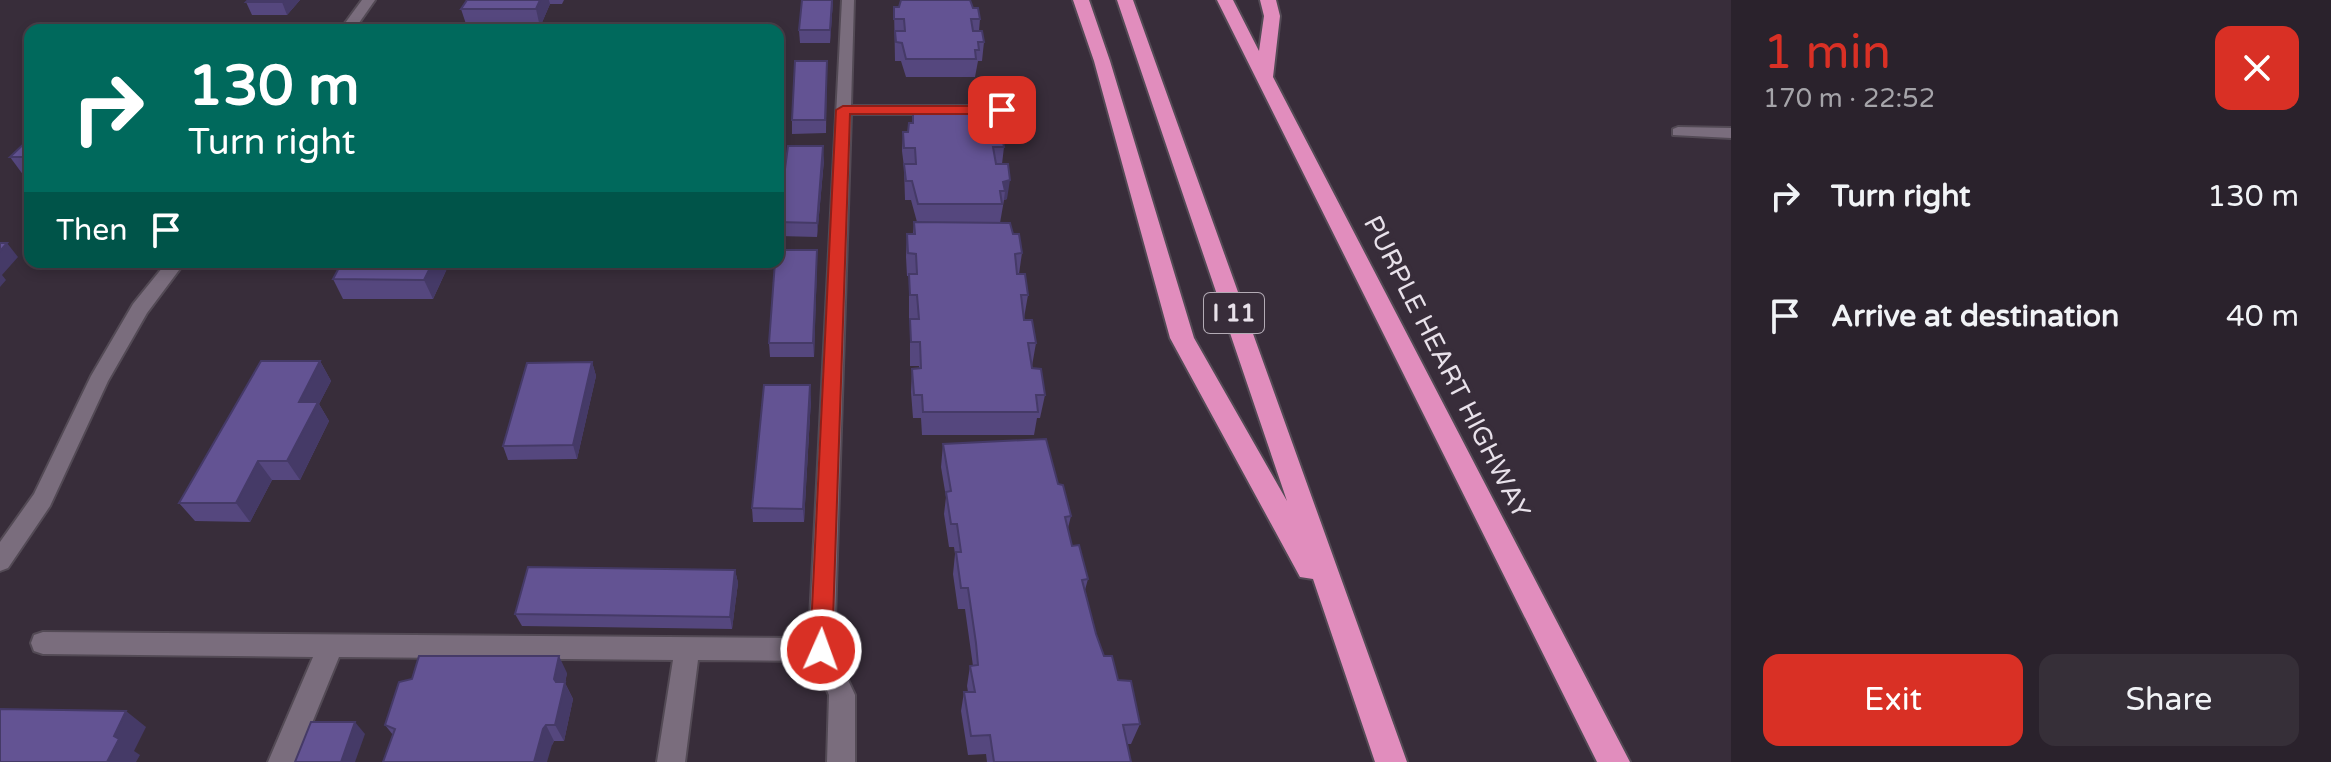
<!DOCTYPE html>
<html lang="en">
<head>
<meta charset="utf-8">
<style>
  :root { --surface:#2a222c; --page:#362f38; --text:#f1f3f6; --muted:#a5a4a9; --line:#463f48; --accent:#d93025 }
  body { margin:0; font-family:"Varela Round",sans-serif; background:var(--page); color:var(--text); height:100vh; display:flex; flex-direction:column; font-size:30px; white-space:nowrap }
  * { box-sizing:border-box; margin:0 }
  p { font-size:26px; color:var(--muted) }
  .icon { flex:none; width:44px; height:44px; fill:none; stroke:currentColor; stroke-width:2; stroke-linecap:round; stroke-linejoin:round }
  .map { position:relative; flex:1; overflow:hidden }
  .drawer { display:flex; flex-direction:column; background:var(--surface); width:600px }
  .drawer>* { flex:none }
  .banner { position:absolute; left:24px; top:24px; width:760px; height:244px; border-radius:16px; box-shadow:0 4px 12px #0003,0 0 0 2px var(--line); background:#00695c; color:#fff; overflow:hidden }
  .pin { position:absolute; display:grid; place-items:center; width:68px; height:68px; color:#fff; margin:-34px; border-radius:16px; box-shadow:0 4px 12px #0006 }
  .me { position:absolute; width:88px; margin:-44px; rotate:2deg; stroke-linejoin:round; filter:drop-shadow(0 0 6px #0008) }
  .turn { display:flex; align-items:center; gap:28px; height:168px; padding:0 32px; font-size:36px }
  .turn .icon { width:104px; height:104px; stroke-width:2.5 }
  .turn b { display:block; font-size:56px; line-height:68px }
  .then { display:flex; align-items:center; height:76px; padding:0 32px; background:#0003; gap:16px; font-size:30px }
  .round { display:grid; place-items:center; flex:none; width:84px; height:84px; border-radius:16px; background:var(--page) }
  .head { display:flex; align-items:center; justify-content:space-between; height:136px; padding:0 32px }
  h1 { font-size:48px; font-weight:600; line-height:60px; color:var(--accent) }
  .cta { display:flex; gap:16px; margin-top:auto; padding:16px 32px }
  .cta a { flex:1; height:92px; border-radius:16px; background:var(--accent); color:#fff; font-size:32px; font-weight:600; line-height:92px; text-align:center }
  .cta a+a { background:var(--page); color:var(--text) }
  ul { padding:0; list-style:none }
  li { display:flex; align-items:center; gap:24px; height:120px; padding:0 32px }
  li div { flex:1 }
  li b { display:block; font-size:30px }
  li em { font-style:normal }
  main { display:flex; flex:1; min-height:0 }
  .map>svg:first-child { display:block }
</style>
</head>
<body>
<main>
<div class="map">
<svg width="1731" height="762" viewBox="0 0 1731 762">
  <rect width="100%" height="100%" fill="#382d3a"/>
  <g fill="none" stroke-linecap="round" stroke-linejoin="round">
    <defs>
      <g id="street">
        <path d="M362,0h13l-21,30h-14z"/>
        <path d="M842,0h12l-3,106h151l7,4 -7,4h-151l-17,536 21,45v67h-28l2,-67 -15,-34 -116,-1 -13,102h-28l16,-102 -334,-3 -43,105h-28l45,-105 -270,-3 -9,-3 -3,-8 3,-8 9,-3 766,6z"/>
        <path d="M1678,127l53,1v10l-58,-3v-6z"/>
        <path d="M167,262h18l-38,51 -39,68 -58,125 -42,62 -8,3v-29l34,-48 57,-118 42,-72z"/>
      </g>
      <g id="highway">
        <path d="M1073,0h16l21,61 84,277 93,163 -170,-501h16l274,762h-32l-62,-183 -13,-2 -130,-239 -76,-277z"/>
        <path d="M1217,0h16l26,51 5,-35 -4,-16h16l4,16 -7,61 357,685h-33z"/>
      </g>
    </defs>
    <use href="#street" stroke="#534a55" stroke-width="4"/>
    <use href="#highway" stroke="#534a55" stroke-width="4"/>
    <use href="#street" fill="#7a6d7d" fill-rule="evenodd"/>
    <use href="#highway" fill="#e18dbd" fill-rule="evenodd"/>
  </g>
  <g fill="#55477e">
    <path d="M300,0l-13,15h-35l-6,-13z"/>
    <path d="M467,0h97l-2,4h-12l-10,23h-73l-6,-18z"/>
    <path d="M802,0h31l-3,43h-30l-1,-13z"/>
    <path d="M894,7l79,1 7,11 -1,12 5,11 -2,19h-4l-3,16h-69l-5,-16h-6z"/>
    <path d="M827,61l-1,72 -34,1v-14z"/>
    <path d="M913,123l91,24 -2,17 5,35 -3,1 -4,23 13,11 9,19 -3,21 9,21 -4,23 12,25 -4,23 13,29 -5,23h-3l-3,17h-112l-1,-17h-8l-2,-26 1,-23 7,-1v-2h-9v-47h6l-7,-1v-42h-2l-1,-19 1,-23h6l1,-12h3l-6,-22h-6l-1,-33 -2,-16 1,-19h5z"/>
    <path d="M30,138v38h-6l-14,-19z"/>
    <path d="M824,160l-7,77 -38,-1 -1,-14z"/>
    <path d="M817,250v15l-3,92h-44l-1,-14z"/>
    <path d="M450,262l-17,37h-90l-10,-20z"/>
    <path d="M320,361l11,20 -12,23 10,17 -29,59h-28l-22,42 -55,-1 -16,-18z"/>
    <path d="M592,362l4,14 -19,83 -69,1 -5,-14z"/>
    <path d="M811,399l-7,123h-51l-1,-14z"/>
    <path d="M943,444l115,40 13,32 -3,12 4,18 16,33 -3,11 11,44 8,22 36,68 -9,20h-4l4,18h-144l-1,-8 -18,1 -7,-44 3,-19h4l-1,-6 3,-20h3l-8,-57h-7l-5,-35 2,-20 -1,-7h-5l-5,-33 2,-17 -5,-30z"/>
    <path d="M735,570l3,13 -6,46 -210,-3 -7,-12z"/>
    <path d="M567,673l-2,10 8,16 -9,42h-10l-2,4 -159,-10 -8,-10z"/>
  </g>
  <g fill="#453a67">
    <path d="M283,0h17l-13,15 -5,-13z"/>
    <path d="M540,0h9l1,4 -10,23 -4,-18z"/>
    <path d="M832,0h1l-3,43v-13z"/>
    <path d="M823,146l1,14 -7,77v-14z"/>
    <path d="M1010,180l-3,19 -3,1 1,-9 -2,-9z"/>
    <path d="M7,243l11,14 -16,18 4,5 -6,7v-36z"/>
    <path d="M817,250v15l-3,92 -1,-14z"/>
    <path d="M433,262h17l-17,37 -9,-19z"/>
    <path d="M320,361l11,20 -12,23 10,17 -29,59 -13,-19 12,-59z"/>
    <path d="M592,362l4,14 -19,83 -4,-14z"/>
    <path d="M810,385l1,14 -7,123 -1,-13z"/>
    <path d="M258,461l14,19 -22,42 -14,-19z"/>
    <path d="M735,570l3,13 -6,46 -2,-12z"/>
    <path d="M559,656l8,17 -2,10 8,16 -9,42 -9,-16 -1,-46z"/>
    <path d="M126,711l20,16 -12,24 6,4 -4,7h-29l7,-26z"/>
    <path d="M355,722l10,12 -10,28h-14z"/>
    <path d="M546,725l8,16 -2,4 -5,17h-13l9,-33z"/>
  </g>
  <g fill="#635393" stroke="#453a67" stroke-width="2">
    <path d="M248,0h35l-1,2h-36z"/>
    <path d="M467,0h73l-4,9h-75z"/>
    <path d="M802,0h30l-2,30h-31z"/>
    <path d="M901,0h69l3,8h5l2,11h-9l2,12h9l2,11h-6l1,8h-4l1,9h-70l-4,-16 -6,-1 -1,-11h10l-1,-12h-10v-12h5z"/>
    <path d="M795,61h32l-2,59h-33z"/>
    <path d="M929,110l59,2 9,20h4l3,15h-11l3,17h12l2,16 -7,2 2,9h-5l2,13h-84l-6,-23h-6l-2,-17h12l-1,-16h-11l-1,-16h5l1,-9h4v-11h16z"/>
    <path d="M30,138v19h-20z"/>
    <path d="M788,146h35l-6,77 -39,-1z"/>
    <path d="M914,222l96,1 3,11h6l3,19 -7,1 2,20h8l3,21h-7l3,25h8l4,23h-8l4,25 9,1 4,26h-9l2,17h-115l-1,-17h-8l-2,-26 9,-1 -1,-26h-9l-1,-23h9l-2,-24h-7l-1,-21h8l-1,-20 -8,-1 -1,-19h8z"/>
    <path d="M0,243h7l-7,8z"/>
    <path d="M778,250h39l-4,93h-44l6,-81h3z"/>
    <path d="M342,262h91l-9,18 -91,-1z"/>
    <path d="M261,361h59l-21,41h19l-31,59h-29l-22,42h-57z"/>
    <path d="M592,362l-19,83 -70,1 24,-83z"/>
    <path d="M764,385h46l-7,124 -51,-1z"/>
    <path d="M1046,439l12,45 5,1 8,31 -6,1 7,29 7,-1 9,34 -6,1 14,54 8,22h8l6,24 13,1 9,43 -17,1 8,37h-137l-4,-27 -19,1 -7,-44h11l-5,-26 8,-1 -2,-22 -8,-55h-7l-5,-36h5l-4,-28h-6l-5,-32 5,-1 -8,-47z"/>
    <path d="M528,567l207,3 -5,47 -215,-3z"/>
    <path d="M419,656h140l-5,23 2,3h9l-10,43h-9l-3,4 -9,33h-151l12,-33 -10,-4 14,-43 13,-3z"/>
    <path d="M0,709l126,2 -12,25 5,3 -12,23h-107z"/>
    <path d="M311,722h44l-14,40h-46z"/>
  </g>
  <path fill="#d93025" stroke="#8d1f18" stroke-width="2" d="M843,106h159l7,4 -7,4h-152l-18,536 -3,7 -8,3 -8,-3 -3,-7 26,-540z"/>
  <g text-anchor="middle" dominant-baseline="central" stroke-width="8" stroke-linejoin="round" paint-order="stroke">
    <rect fill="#382d3a" stroke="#b3abb5" stroke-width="2" x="1204" y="293" width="60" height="40" rx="6"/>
    <g font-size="24" font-weight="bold" fill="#e8e1ea">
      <text x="1234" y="313">I 11</text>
    </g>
    <g font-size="26" fill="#e8e1ea" stroke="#382d3a">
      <text transform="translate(1447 367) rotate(63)">PURPLE HEART HIGHWAY</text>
    </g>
  </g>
</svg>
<div class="pin" style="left:1002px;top:110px;background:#d93025"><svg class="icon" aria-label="arrive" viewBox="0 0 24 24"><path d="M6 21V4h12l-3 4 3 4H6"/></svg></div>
<svg class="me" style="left:821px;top:650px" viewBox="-20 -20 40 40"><circle r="17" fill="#d93025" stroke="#fff" stroke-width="3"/><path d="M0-11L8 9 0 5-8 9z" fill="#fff"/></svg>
<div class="banner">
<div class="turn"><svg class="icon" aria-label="right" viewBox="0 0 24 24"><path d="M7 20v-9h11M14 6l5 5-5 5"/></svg><div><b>130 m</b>Turn right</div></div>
<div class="then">Then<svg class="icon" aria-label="arrive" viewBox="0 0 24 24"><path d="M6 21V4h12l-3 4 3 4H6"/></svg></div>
</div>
</div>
<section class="drawer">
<div class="head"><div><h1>1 min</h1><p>170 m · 22:52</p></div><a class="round" style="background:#d93025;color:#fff"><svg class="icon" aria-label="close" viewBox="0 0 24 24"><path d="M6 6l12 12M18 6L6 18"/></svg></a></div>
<ul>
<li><svg class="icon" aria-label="right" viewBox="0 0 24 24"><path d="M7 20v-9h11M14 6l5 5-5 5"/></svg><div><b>Turn right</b></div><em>130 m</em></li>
<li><svg class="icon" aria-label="arrive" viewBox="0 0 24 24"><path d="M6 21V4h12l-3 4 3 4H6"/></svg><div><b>Arrive at destination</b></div><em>40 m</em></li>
</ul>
<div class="cta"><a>Exit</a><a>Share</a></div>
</section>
</main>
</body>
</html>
